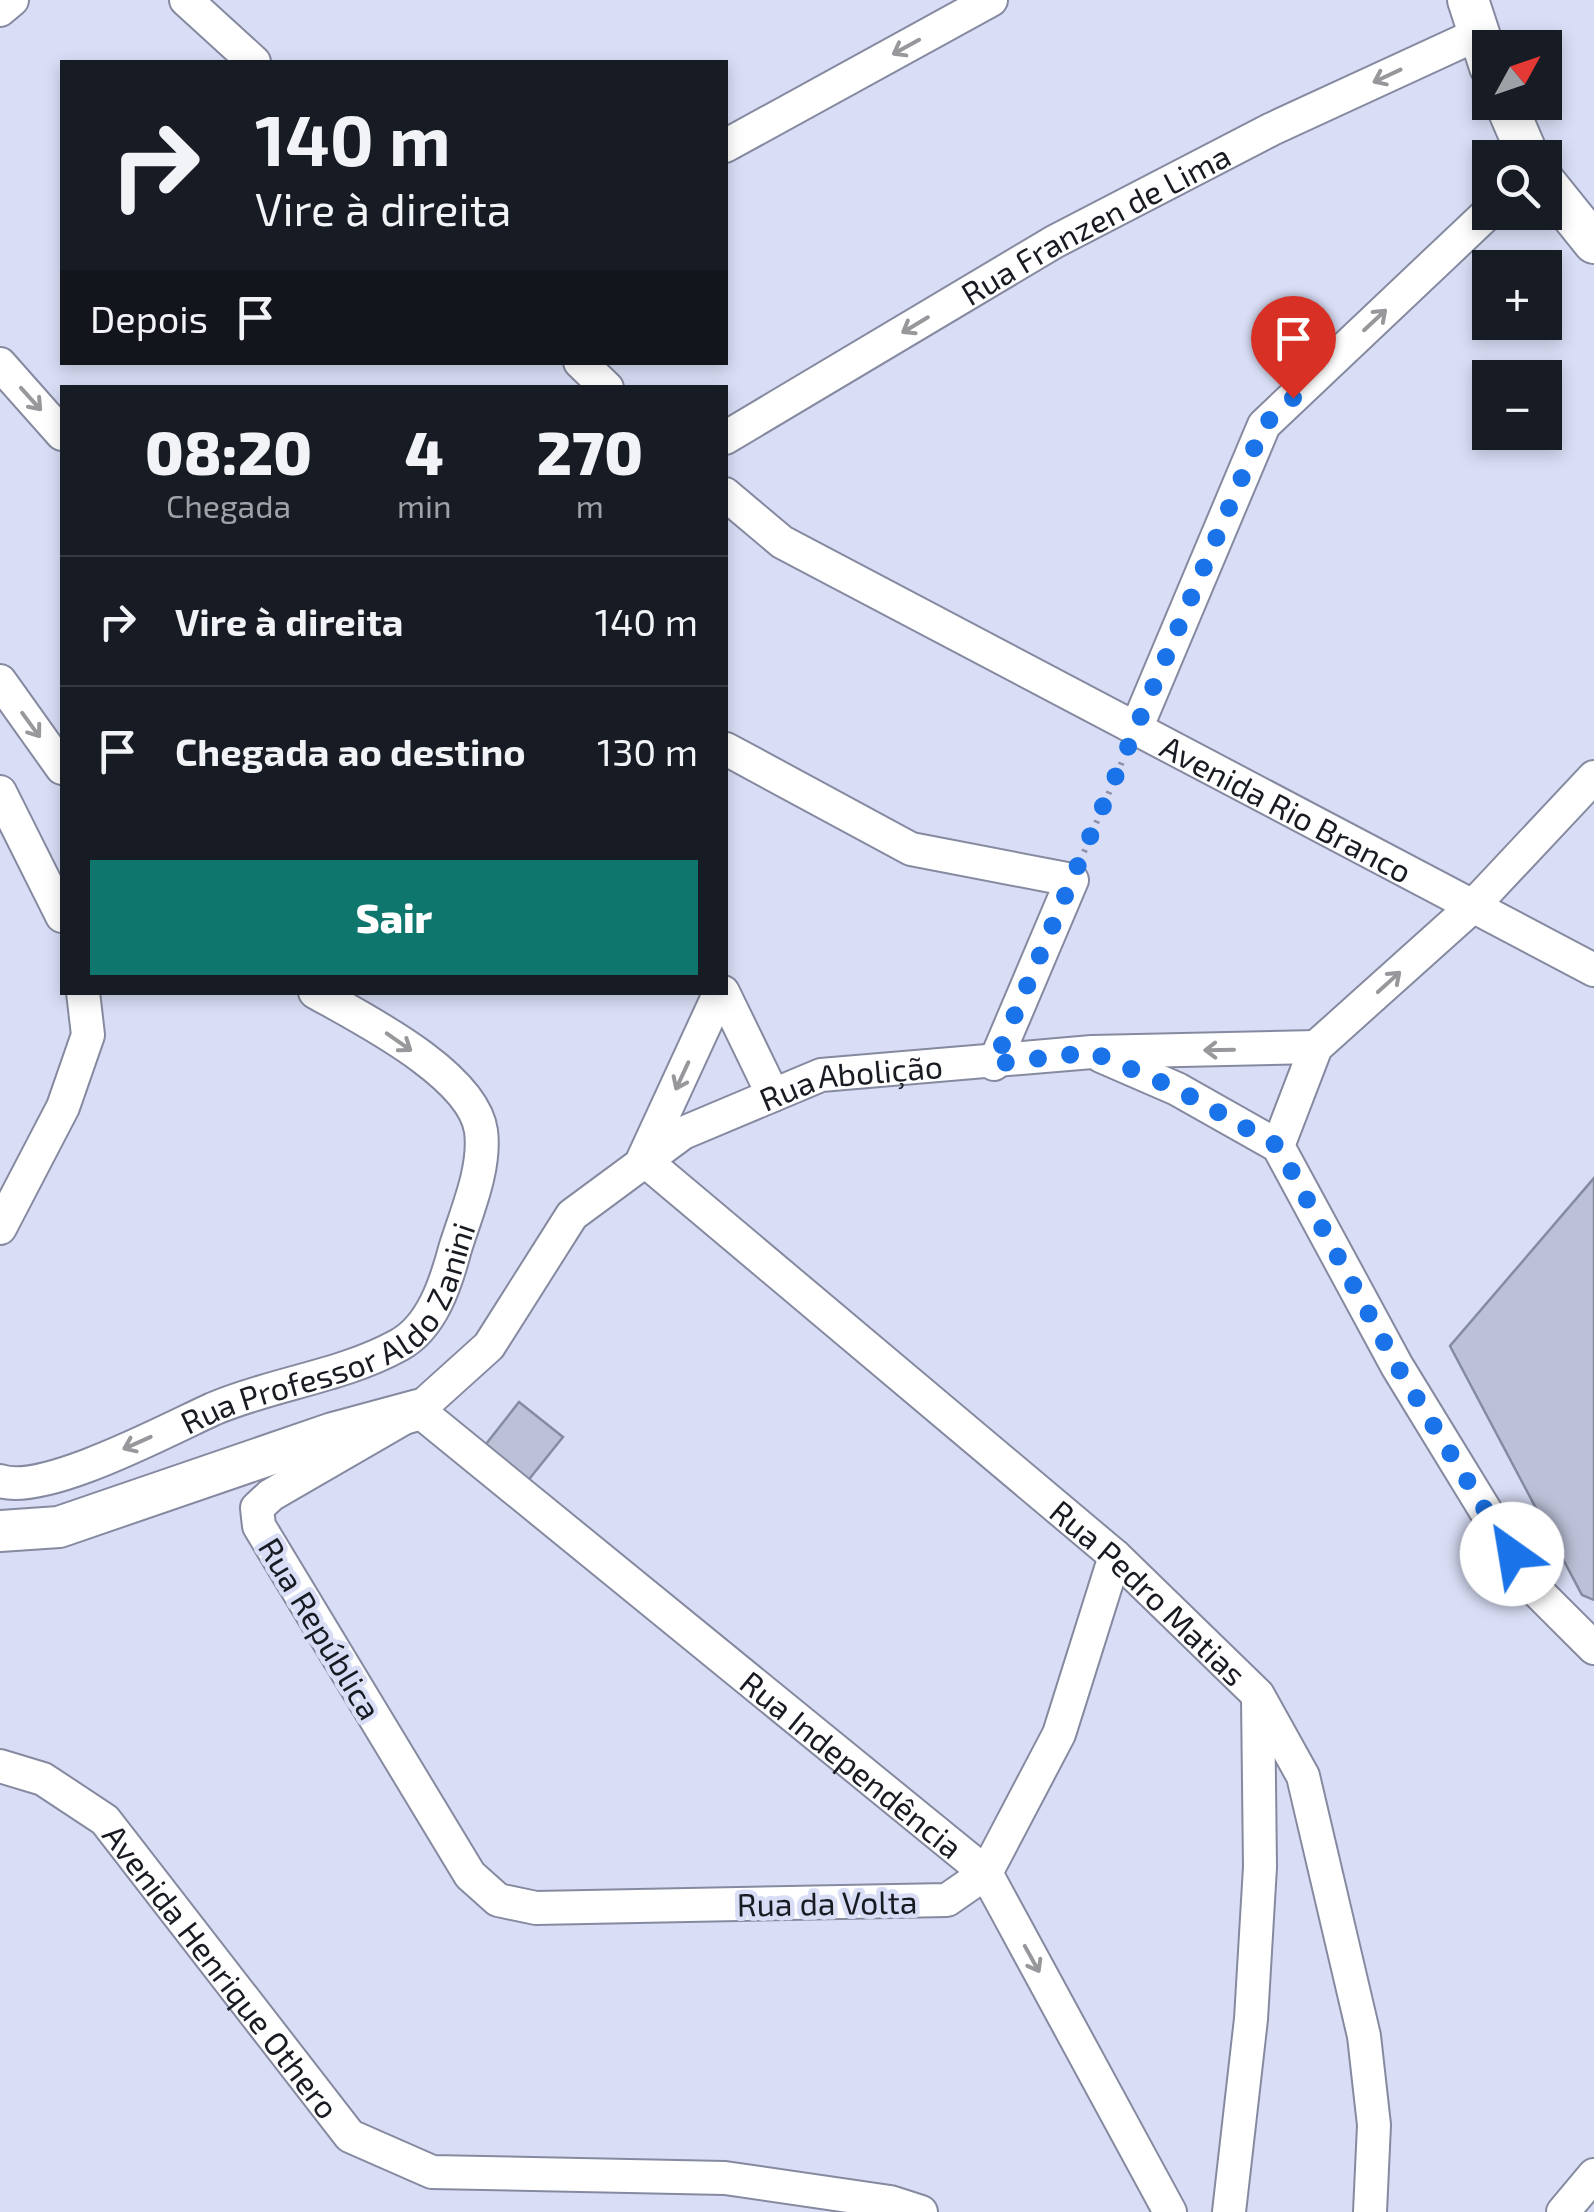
<!DOCTYPE html>
<html lang="pt">
<head>
<meta charset="utf-8">
<style>
  :root { --surface:#171b24; --page:#242831; --text:#f1f3f6; --muted:#9ea1a6; --line:#363941; --accent:#0f766e }
  body { margin:0; font-family:"Exo 2",sans-serif; background:var(--page); color:var(--text); height:100vh; display:flex; flex-direction:column; font-size:38px; white-space:nowrap }
  * { box-sizing:border-box; margin:0 }
  p { font-size:32px; color:var(--muted) }
  .icon { flex:none; width:55px; height:55px; fill:none; stroke:currentColor; stroke-width:2; stroke-linecap:round; stroke-linejoin:round }
  .map { position:relative; flex:1; overflow:hidden }
  .sheet { position:absolute; left:60px; top:385px; width:668px; height:610px; display:flex; flex-direction:column; background:var(--surface); border-radius:0px; box-shadow:0 5px 15px #0003 }
  .sheet>* { flex:none }
  .guide { position:absolute; left:60px; top:60px; width:668px; height:305px; border-radius:0px; box-shadow:0 5px 15px #0003; background:#171b24; color:var(--text); overflow:hidden }
  .needle { width:65px; rotate:50deg }
  .tools { position:absolute; left:1472px; top:30px; display:grid; gap:20px }
  .tools a { display:grid; place-items:center; width:90px; height:90px; border-radius:0px; background:var(--surface); box-shadow:0 5px 15px #0003; font-size:50px }
  .pin { position:absolute; display:grid; place-items:center; width:85px; height:85px; color:#fff; margin:-102px -42px; border-radius:50% 50% 50% 0; rotate:-45deg; box-shadow:0 0 10px #0007 }
  .pin .icon { rotate:45deg }
  .me { position:absolute; width:110px; margin:-55px; rotate:328deg; stroke-linejoin:round; filter:drop-shadow(0 0 8px #0008) }
  .turn { display:flex; align-items:center; gap:35px; height:210px; padding:0 30px; font-size:45px }
  .turn .icon { width:130px; height:130px; stroke-width:2.5 }
  .turn b { display:block; font-size:70px; line-height:85px }
  .then { display:flex; align-items:center; height:95px; padding:0 30px; background:#0003; gap:20px; font-size:38px }
  .eta { display:flex; justify-content:space-evenly; align-items:center; height:170px; text-align:center }
  .eta b { font-size:60px; font-weight:800; line-height:70px }
  .cta { display:flex; gap:20px; margin-top:auto; padding:20px 30px }
  .cta a { flex:1; height:115px; border-radius:0px; background:var(--accent); color:#fff; font-size:40px; font-weight:800; line-height:115px; text-align:center }
  ul { padding:0; list-style:none }
  li { display:flex; align-items:center; gap:30px; height:130px; padding:0 30px; border-top:2px solid var(--line) }
  li div { flex:1 }
  li b { display:block; font-size:38px }
  li em { font-style:normal }
  .map>svg:first-child { display:block }
</style>
</head>
<body>
<div class="map">
<svg width="1594" height="2212" viewBox="0 0 1594 2212">
  <rect width="100%" height="100%" fill="#d9def6"/>
  <g fill="#bcc1d8" stroke="#858ba0" stroke-width="2.5">
    <path d="M1594,1178v422l-12,-5 -132,-249z"/>
    <path d="M519,1402l44,35 -41,51 -43,-35z"/>
  </g>
  <g fill="none" stroke-linecap="round" stroke-linejoin="round">
    <defs>
      <g id="minor">
        <path d="M186,0l68,62"/>
        <path d="M0,10l12,-10"/>
        <path d="M725,146l266,-146"/>
        <path d="M580,362l27,26"/>
        <path d="M0,364l62,70"/>
        <path id="s1" d="M725,438l329,-196 218,-113 204,-94"/>
        <path id="s2" d="M725,494l57,48 812,428"/>
        <path d="M0,681l62,87"/>
        <path d="M1136,729l128,-304 226,-214"/>
        <path d="M726,749l185,100 161,31 -78,184"/>
        <path d="M0,792l62,124"/>
        <path id="s3" d="M720,992l-77,167 472,397 143,139 45,81 61,260 10,89 -4,87"/>
        <path d="M723,992l50,103"/>
        <path d="M1101,1056l76,33 101,57 119,220 134,219 63,63"/>
        <path d="M1278,1146l38,-99 156,-140 122,-130"/>
        <path d="M0,1228l63,-121 25,-72 -5,-43"/>
        <path id="s4" d="M418,1410l568,463 184,339"/>
        <path id="s5" d="M0,1481c44,15 169,-52 213,-72 61,-26 128,-32 186,-64 33,-18 47,-62 56,-96 11,-36 31,-80 26,-118 -8,-57 -120,-113 -166,-139"/>
        <path id="s6" d="M1115,1556l-56,178 -73,139 -39,27 -411,8 -38,-8 -28,-25 -211,-349 -2,-18 14,-13 147,-85 71,-64 83,-131 111,-82 138,-58 271,-23 224,-5"/>
        <path id="s7" d="M0,1766l43,13 62,41 245,316 82,36 293,6 165,24 31,10"/>
        <path d="M1229,2212l22,-193 9,-152 -2,-169"/>
        <path d="M1563,2212l31,-37"/>
      </g>
      <g id="tertiary">
        <path d="M1468,0l22,67"/>
        <path d="M1505,102l24,56"/>
        <path d="M1545,182l49,61"/>
        <path d="M0,1531l59,-4 274,-94 85,-23"/>
      </g>
    </defs>
    <use href="#minor" stroke="#858aa0" stroke-width="36"/>
    <use href="#tertiary" stroke="#858aa0" stroke-width="44"/>
    <path stroke="#8e92a4" stroke-width="6" stroke-dasharray="2.5 8" stroke-linecap="butt" d="M1084,852l40,-95"/>
    <use href="#minor" stroke="#fff" stroke-width="32"/>
    <use href="#tertiary" stroke="#fff" stroke-width="40"/>
  </g>
  <defs><path id="oneway-shaft" d="M-6 0H5M1.5-3L5.5 0L1.5 3" fill="none" stroke-width="1.6" stroke-linecap="round" stroke-linejoin="round" transform="scale(2.5)"/></defs>
  <g stroke="#98989c">
    <use href="#oneway-shaft" transform="translate(906 47) rotate(151)"/>
    <use href="#oneway-shaft" transform="translate(1387 76) rotate(155)"/>
    <use href="#oneway-shaft" transform="translate(1375 320) rotate(-43)"/>
    <use href="#oneway-shaft" transform="translate(915 325) rotate(149)"/>
    <use href="#oneway-shaft" transform="translate(31 399) rotate(48)"/>
    <use href="#oneway-shaft" transform="translate(31 725) rotate(54)"/>
    <use href="#oneway-shaft" transform="translate(1389 982) rotate(-42)"/>
    <use href="#oneway-shaft" transform="translate(399 1042) rotate(35)"/>
    <use href="#oneway-shaft" transform="translate(1219 1050) rotate(179)"/>
    <use href="#oneway-shaft" transform="translate(682 1076) rotate(115)"/>
    <use href="#oneway-shaft" transform="translate(137 1443) rotate(156)"/>
    <use href="#oneway-shaft" transform="translate(1032 1959) rotate(61)"/>
  </g>
  <g fill="none" stroke-linecap="round" stroke-linejoin="round">
    <path stroke="#1a73e8" stroke-width="18" stroke-dasharray="0 32.4" d="M1293,398l-29,27 -270,639 98,-12 85,37 101,57 119,220 115,188"/>
  </g>
  <g text-anchor="middle" dominant-baseline="central" stroke-width="9" stroke-linejoin="round" paint-order="stroke">
    <g font-size="32" fill="#191b23" stroke="#d9def6">
      <text stroke="none"><textPath href="#s1" startOffset="428">Rua Franzen de Lima</textPath></text>
      <text stroke="none"><textPath href="#s2" startOffset="645">Avenida Rio Branco</textPath></text>
      <text stroke="none"><textPath href="#s6" startOffset="2060">Rua Abolição</textPath></text>
      <text stroke="none"><textPath href="#s5" startOffset="380">Rua Professor Aldo Zanini</textPath></text>
      <text stroke="none"><textPath href="#s3" startOffset="850">Rua Pedro Matias</textPath></text>
      <text transform="translate(321 1628) rotate(59)">Rua República</text>
      <text stroke="none"><textPath href="#s4" startOffset="560">Rua Independência</textPath></text>
      <text transform="translate(827 1902) rotate(-1)">Rua da Volta</text>
      <text stroke="none"><textPath href="#s7" startOffset="310">Avenida Henrique Othero</textPath></text>
    </g>
  </g>
</svg>
<div class="tools">
<a><svg class="needle" viewBox="-14 -14 28 28"><path d="M0-13l5 13h-10z" fill="#e53935"/><path d="M0 13l5-13h-10z" fill="#9ea1a6"/></svg></a>
<a><svg class="icon" aria-label="search" viewBox="0 0 24 24"><circle cx="10" cy="10" r="6"/><path d="M15 15l6 6"/></svg></a>
<a>+</a>
<a>−</a>
</div>
<div class="pin" style="left:1293px;top:398px;background:#d93025"><svg class="icon" aria-label="arrive" viewBox="0 0 24 24"><path d="M6 21V4h12l-3 4 3 4H6"/></svg></div>
<svg class="me" style="left:1512px;top:1554px" viewBox="-20 -20 40 40"><circle r="19" fill="#fff"/><path d="M0-13L10 11 0 6-10 11z" fill="#1a73e8"/></svg>
<div class="guide">
<div class="turn"><svg class="icon" aria-label="right" viewBox="0 0 24 24"><path d="M7 20v-9h11M14 6l5 5-5 5"/></svg><div><b>140 m</b>Vire à direita</div></div>
<div class="then">Depois<svg class="icon" aria-label="arrive" viewBox="0 0 24 24"><path d="M6 21V4h12l-3 4 3 4H6"/></svg></div>
</div>
<section class="sheet">
<div class="eta">
<div><b>08:20</b><p>Chegada</p></div>
<div><b>4</b><p>min</p></div>
<div><b>270</b><p>m</p></div>
</div>
<ul>
<li><svg class="icon" aria-label="right" viewBox="0 0 24 24"><path d="M7 20v-9h11M14 6l5 5-5 5"/></svg><div><b>Vire à direita</b></div><em>140 m</em></li>
<li><svg class="icon" aria-label="arrive" viewBox="0 0 24 24"><path d="M6 21V4h12l-3 4 3 4H6"/></svg><div><b>Chegada ao destino</b></div><em>130 m</em></li>
</ul>
<div class="cta"><a>Sair</a></div>
</section>
</div>
</body>
</html>
